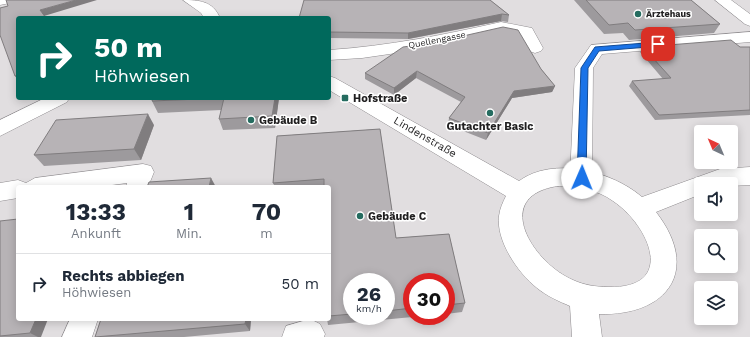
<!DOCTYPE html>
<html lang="de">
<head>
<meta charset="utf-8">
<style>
  :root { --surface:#fff; --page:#f2f2f3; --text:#1f2937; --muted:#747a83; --line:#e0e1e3 }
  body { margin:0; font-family:"Work Sans",sans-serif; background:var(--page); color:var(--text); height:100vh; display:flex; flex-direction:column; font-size:15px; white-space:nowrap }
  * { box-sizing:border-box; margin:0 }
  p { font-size:13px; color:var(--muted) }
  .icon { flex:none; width:22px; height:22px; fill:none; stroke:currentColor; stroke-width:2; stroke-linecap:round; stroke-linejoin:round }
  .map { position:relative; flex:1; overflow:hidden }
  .details { position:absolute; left:16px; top:185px; width:315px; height:136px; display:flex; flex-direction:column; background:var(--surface); border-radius:4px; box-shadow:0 2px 10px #0003 }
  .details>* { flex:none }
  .guide { position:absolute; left:16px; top:16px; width:315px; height:84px; border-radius:4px; box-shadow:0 2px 10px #0003; background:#00695c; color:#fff; overflow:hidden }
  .needle { width:26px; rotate:316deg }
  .buttons { position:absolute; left:694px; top:125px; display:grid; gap:8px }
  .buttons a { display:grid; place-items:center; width:44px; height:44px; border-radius:4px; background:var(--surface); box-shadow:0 2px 10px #0003; font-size:20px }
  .speed { position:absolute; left:343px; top:273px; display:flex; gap:8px; font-size:20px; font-weight:700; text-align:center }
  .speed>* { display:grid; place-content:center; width:52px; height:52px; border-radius:50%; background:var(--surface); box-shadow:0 2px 10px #0003; line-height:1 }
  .speed small { font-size:10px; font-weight:400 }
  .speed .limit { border:6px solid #d22; background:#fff; color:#111 }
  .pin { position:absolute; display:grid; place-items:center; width:34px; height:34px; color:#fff; margin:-17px; border-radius:8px; box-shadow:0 2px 6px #0006 }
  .me { position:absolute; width:44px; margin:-22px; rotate:1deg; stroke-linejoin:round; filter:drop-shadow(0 0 3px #0008) }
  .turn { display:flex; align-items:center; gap:14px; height:84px; padding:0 12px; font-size:18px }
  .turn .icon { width:52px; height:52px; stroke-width:2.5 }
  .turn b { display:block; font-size:28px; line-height:34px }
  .eta { display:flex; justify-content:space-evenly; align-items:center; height:68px; text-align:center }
  .eta b { font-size:24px; font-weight:700; line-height:28px }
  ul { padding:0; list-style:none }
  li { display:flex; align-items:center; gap:12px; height:60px; padding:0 12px; border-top:1px solid var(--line) }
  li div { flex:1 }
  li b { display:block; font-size:15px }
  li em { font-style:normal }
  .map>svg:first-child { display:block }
</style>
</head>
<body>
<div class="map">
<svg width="750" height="337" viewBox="0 0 750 337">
  <rect width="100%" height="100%" fill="#e1dee0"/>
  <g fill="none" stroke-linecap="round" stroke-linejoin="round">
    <defs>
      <g id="minor">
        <path d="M0,0h12l-2,3 -10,2z"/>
        <path d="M183,0c16,0 30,1 37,18h-16l-3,-5z"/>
        <path d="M715,0h16l19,14v12l-5,-2z"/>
        <path d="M501,22l31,6 11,20 -2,3 -6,2 -6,-2 -9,-16 -19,-3 -70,16 -69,10 -33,2v-10c59,-4 115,-15 172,-28z"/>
        <path d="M750,32v10l-148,12 -9,14 -1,110 -3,6 -8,3 -8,-3 -3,-6 5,-110 16,-23z"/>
        <path d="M143,164l8,2 3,6 -6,15h-22l1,-4 -30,4h-79v11l-18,3v-18l18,-3 8,3 9,-5z"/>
        <path d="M70,319h28l-6,18h-30z"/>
        <path d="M310,319l10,5 5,10 -1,3h-42l4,-11z"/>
      </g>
      <g id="tertiary">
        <path d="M329,76l6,2 184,103c34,-25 93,-10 123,16l78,-28 30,-2v18l-19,1v-2h-30v10l-45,18c45,58 12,104 -57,102l3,23h-30l-2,-31c-12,-5 -23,-10 -33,-18 -19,-15 -41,-47 -38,-72 1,-8 4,-14 7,-20l-177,-106zM558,186c19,1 39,3 55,15 37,25 64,88 -5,86 -12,0 -24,-2 -35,-7 -40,-17 -83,-84 -15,-94z"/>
        <path d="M45,98h24l-2,4 -67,34v-16z"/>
      </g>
    </defs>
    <use href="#minor" stroke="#8e8b8e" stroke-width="1"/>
    <use href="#tertiary" stroke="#8e8b8e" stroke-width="1"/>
    <use href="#minor" fill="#fff" fill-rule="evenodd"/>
    <use href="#tertiary" fill="#fff" fill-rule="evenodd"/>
  </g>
  <g fill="#9d9a9d" fill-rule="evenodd">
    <path d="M490,0l19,15 -1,7 -7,-1 -93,18 -79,-1v-20z"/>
    <path d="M574,0h117l29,24 -6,9 -85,7 -6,-7 -19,1z"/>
    <path d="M643,47h107v68l-95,5 -26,-34 3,-5 31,-2 -23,-27z"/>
    <path d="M541,69l14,17 -3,6 -40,6 -26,42 -38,-15 1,-7 12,-16 -45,-24 -22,17 -29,-16v-6z"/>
    <path d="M153,98h126l-4,30 -52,2 -4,-11 2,-9 -63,3 -6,-12z"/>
    <path d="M154,125l-13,35 -97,6 -10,-11z"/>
    <path d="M380,129l16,109 53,-4 16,69 -3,9 -16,2v-32h-34v34h11l-95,9 -1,-6h2v-132h-54l-2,-4 4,-47zM352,282h34v34h-34z"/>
    <path d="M0,221l41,116h-41z"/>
    <path d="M101,319h150l-1,12 -66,6h-89z"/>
  </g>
  <g fill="#807d7f">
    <path d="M76,0h21l-53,16 -4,-6z"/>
    <path d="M502,14l-1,7 -93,18v-6z"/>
    <path d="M417,71l-1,7 -22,17v-7z"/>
    <path d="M18,75v5l-3,-4z"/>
    <path d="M555,86l-3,6 -40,6 -26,42 2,-7 26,-42z"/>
    <path d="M275,98h4l-4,30 -3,-12z"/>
    <path d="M148,114l6,11 -13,35 -7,-11z"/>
    <path d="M211,178l5,9h-7z"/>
    <path d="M36,319h12l-7,18h-3l-8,-4z"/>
    <path d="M246,319h5l-1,12 -5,-7z"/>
  </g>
  <g fill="#b7b3b6" stroke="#807d7f">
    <path d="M6,0h70l-36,10 6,8h-28v57l-3,1 -15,-41v-27l8,-2z"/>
    <path d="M304,0h186l19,15 -7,-1 -94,19 -79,-1v-14h-30z"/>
    <path d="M586,0h105l29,24 -85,6 -7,-7 -19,2z"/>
    <path d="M503,27l15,3 23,39 14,17 -41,5 -26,42 -39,-15 16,-21 -48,-26 -23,17 -29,-15 38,-26 29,-4z"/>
    <path d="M731,40l9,7h10v63l-91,5 -27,-34 39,-3 -28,-31z"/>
    <path d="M153,98h71l-72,3z"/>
    <path d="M224,98h51l-3,18 -53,3z"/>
    <path d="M148,114l-14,35 -100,6 22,-35z"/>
    <path d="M380,129l16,109 53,-4 16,69 -19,2v-23h-34v26l-26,3v-29h-34v32l-23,2v-129h-5v-8l-51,4 4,-47z"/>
    <path d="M211,178l-2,9h-62l2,-5z"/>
    <path d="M18,219v100h18l-6,14 -30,3v-115z"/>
    <path d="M101,319h145l-1,5 -150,13z"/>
  </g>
  <path fill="#1a73e8" stroke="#114b97" d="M658,42l4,2 -1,2 -62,5 -11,17 -2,110 -4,4 -4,-1 -1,-3 4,-110 14,-21z"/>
  <g fill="#256c60" stroke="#fff" stroke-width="1.5">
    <circle cx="638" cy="14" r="4"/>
    <rect x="341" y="94" width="8" height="8" rx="2"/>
    <circle cx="490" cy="113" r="4"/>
    <circle cx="251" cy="120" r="4"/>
    <circle cx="360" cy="216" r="4"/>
  </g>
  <g text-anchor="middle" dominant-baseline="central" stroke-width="3" stroke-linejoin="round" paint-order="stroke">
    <g font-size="9" font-weight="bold" fill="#201f20" stroke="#fff" text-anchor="start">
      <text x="646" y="14">Ärztehaus</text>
    </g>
    <g font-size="9" fill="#201f20" stroke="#fff">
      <text transform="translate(437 40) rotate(-11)">Quellengasse</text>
    </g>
    <g font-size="11" font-weight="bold" fill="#201f20" stroke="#fff" text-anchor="start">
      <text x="353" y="98">Hofstraße</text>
      <text x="259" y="120">Gebäude B</text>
      <text x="490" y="126" text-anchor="middle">Gutachter Basic</text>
      <text x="368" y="216">Gebäude C</text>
    </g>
    <g font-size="11" fill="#201f20" stroke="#fff">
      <text transform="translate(425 137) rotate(30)">Lindenstraße</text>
    </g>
  </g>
</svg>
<div class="buttons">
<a><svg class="needle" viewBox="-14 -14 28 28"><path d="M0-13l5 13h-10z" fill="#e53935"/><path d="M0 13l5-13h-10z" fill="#747a83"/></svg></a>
<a><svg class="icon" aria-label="sound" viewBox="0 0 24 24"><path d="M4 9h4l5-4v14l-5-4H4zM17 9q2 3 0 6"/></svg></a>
<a><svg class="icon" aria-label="search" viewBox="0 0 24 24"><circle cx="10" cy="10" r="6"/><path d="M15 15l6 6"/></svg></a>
<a><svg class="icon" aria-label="layers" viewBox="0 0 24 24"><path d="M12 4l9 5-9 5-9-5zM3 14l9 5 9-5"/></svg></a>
</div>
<div class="speed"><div>26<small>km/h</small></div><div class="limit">30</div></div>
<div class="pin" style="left:658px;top:44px;background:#d93025"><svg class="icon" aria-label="arrive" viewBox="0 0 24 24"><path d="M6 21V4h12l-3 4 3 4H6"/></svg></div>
<svg class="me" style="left:582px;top:178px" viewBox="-20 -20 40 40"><circle r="19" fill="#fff"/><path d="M0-13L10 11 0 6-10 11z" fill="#1a73e8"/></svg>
<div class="guide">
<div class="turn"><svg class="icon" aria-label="right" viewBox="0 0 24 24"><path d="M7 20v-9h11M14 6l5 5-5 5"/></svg><div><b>50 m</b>Höhwiesen</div></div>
</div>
<section class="details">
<div class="eta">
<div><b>13:33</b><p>Ankunft</p></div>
<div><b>1</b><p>Min.</p></div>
<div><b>70</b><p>m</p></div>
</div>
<ul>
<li><svg class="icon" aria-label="right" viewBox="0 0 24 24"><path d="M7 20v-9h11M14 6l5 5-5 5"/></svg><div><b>Rechts abbiegen</b><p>Höhwiesen</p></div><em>50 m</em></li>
</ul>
</section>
</div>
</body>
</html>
